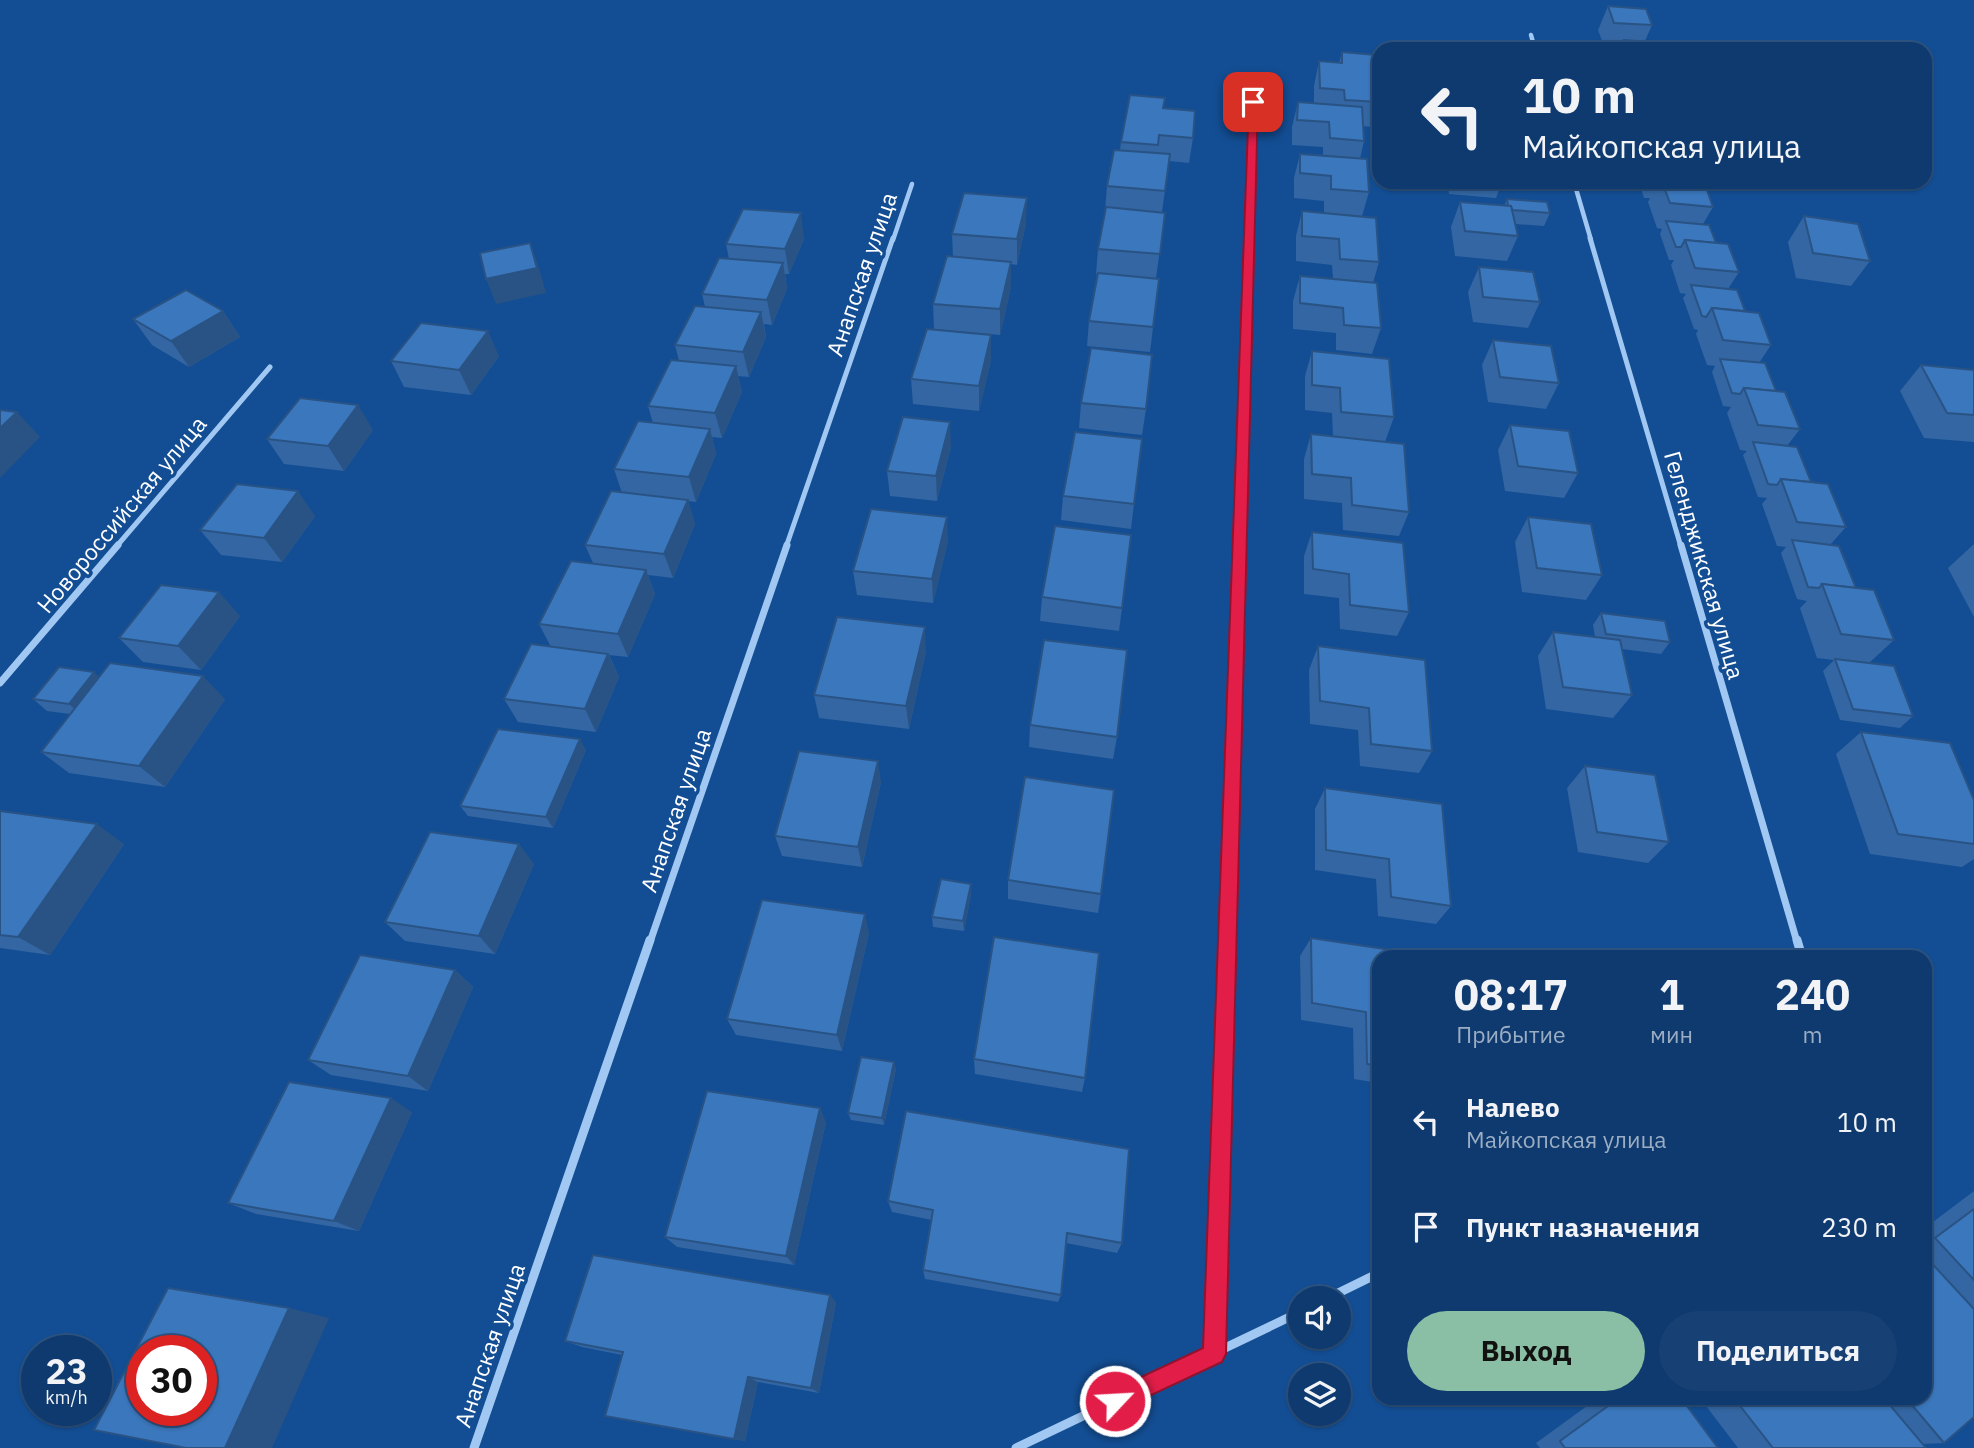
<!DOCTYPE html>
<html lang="ru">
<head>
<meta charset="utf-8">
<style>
  :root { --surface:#0e3a6f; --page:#174174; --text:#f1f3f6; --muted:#9badc3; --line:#2e5482; --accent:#8abfa5 }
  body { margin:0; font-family:"IBM Plex Sans",sans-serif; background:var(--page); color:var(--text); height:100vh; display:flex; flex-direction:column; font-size:26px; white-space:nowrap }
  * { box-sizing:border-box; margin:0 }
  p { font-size:23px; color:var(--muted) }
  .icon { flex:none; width:38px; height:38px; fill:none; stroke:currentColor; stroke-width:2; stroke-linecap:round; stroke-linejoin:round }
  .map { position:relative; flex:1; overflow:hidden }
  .drawer { position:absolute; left:1372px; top:950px; width:560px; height:455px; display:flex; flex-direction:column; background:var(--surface); border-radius:21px; box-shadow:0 2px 5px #0004,0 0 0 2px var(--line) }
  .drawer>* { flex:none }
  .guide { position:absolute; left:1372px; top:42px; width:560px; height:147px; border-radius:21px; box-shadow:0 2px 5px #0004,0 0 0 2px var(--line); background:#0e3a6f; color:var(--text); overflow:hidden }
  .fabs { position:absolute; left:1288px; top:1286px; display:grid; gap:14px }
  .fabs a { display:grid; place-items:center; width:63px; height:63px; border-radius:50%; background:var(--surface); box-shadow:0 2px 5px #0004,0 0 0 2px var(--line); font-size:35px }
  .speed { position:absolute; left:21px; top:1335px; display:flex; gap:14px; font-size:35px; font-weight:700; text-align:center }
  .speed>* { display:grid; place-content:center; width:91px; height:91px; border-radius:50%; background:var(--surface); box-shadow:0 2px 5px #0004,0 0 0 2px var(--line); line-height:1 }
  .speed small { font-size:18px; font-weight:400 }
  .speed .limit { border:10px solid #d22; background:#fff; color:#111 }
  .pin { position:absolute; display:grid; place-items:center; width:60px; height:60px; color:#fff; margin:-30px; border-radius:14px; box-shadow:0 4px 10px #0006 }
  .me { position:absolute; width:77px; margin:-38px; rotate:65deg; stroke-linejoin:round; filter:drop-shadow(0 0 5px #0008) }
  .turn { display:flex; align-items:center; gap:24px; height:147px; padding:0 35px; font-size:32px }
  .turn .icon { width:91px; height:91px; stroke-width:2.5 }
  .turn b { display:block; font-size:49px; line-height:60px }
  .eta { display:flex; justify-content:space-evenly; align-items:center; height:119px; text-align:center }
  .eta b { font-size:42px; font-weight:700; line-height:49px }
  .primary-button { display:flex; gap:14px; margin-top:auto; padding:14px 35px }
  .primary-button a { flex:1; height:80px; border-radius:42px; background:var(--accent); color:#111; font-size:28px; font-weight:700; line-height:80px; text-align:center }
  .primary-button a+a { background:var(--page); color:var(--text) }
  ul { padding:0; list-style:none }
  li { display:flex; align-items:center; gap:21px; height:105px; padding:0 35px }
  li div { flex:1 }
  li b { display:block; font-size:26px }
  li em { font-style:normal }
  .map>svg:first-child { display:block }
</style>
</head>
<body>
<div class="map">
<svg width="1974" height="1448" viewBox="0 0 1974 1448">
  <rect width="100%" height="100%" fill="#134e94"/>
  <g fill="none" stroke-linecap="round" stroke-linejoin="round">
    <g stroke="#a1c8f2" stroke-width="4.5">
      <path d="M1531,35l4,14"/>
      <path d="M1574,182l17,58"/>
      <path d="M893,240l19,-56"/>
      <path d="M1249,240l4,-139"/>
    </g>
    <g stroke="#a1c8f2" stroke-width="5">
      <path d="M1590,238l91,309"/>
      <path d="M116,547l154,-180"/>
      <path d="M786,547l107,-309"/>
      <path d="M1239,547l10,-309"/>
    </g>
    <g stroke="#a1c8f2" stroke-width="7">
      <path d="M1681,545l116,397"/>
      <path d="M0,683l118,-138"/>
      <path d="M650,942l137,-397"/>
      <path d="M1227,942l12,-397"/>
    </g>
    <g stroke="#a1c8f2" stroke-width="9">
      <path d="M1797,940l5,17"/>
      <path d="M1328,1298l51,-25"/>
      <path d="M1214,1354l13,-414"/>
      <path d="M474,1448l176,-508"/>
      <path d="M1016,1448l284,-136"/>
    </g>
  </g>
  <g fill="#3366a2">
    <path d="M1608,6l44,19 -7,16 18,8h-43l1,-1 -17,-2 -6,-16z"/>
    <path d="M1342,52l37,45v7l-7,23 -9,-1 1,15 -4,18 9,33 -7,24 17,46 -6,21 8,45 -9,26 -36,-4v-17l-43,-4v-28l7,-25 33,3 -1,-14 -36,-4v-25l6,-25 22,2v-12l-30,-3v-20l6,-24 23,1v-8l-31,-2v-18l6,-25 16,1v-17l5,-25 20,2z"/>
    <path d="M1164,108l29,30 -4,25 -20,-2 -7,51 3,1 -9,65 3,1 -9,73 -63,-6 2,-25 8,-47h-1l2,-25 7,-38 2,-25 13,-36 1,-8z"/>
    <path d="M1447,182h55l-6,16 -47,-4z"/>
    <path d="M1639,182h65l9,25 -10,17 36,48 -11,17 43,56 -12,18 41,66 -13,17 24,36 35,45 -16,18 26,43 38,52 -25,23 44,53 -13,12 -60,-8 -17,-49 11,-11 -17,-2 -17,-50 7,-7 -10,-2 -16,-46 5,-6 -9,-1 -15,-42 5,-6 -9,-1 -15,-42 4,-4 -7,-1 -13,-37 4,-6 -8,-1 -11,-34 3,-6 -8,-1 -11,-31 2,-4 -4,-1 -11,-31 3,-4 -6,-1 -9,-28 3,-5h-5l-9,-26 2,-5 -5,-1 -9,-26 2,-4h-6z"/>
    <path d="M1507,199l43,14 -6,13 -29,-2 3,12 -11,25 -52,-5 -4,-29 9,-25 44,4z"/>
    <path d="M1804,216l66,45 -19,25 -55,-8 -8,-36z"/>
    <path d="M1026,223l-9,42 -6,-1v23l-11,48 -66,-6 -1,-25 20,-47 -1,-23z"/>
    <path d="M804,239l-15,35h-4l2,15 -15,36 -8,-1 2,13 -17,40 -11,-1 4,16 -20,46 -10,-1 4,17 -20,48 -8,-1 7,23 -22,54 -25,-3 7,19 -27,63 -19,-2 10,22 -23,55 -78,-10 -14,-23 47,-52 -12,-23 54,-61 -8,-18 37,-52 -8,-24 39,-46 -5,-17 31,-45 -4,-16 30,-38 -3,-13 27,-35 -3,-15z"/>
    <path d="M1479,267l61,35 -12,26 -55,-6 -5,-30z"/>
    <path d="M223,311l17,26 -51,30 -37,-22 -19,-26z"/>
    <path d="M991,335v25l-12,51 -66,-7 -2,-25z"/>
    <path d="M1493,340l66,43 -13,26 -58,-7 -6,-37z"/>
    <path d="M1312,351l82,66 -9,25 24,70 -10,24 -56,-6 -1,-27 -38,-4v-40l7,-25 22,2 -1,-23 -27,-3v-34z"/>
    <path d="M499,356l-28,39 -67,-8 -13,-26z"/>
    <path d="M1921,365l53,5v72l-50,-4 -24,-47z"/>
    <path d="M1081,403l65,6 -4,26 -63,-7z"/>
    <path d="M1510,425l68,48 -14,25 -59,-7 -7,-41z"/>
    <path d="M373,430l-29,41 -60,-7 -17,-25z"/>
    <path d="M951,447l-14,54 -47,-5 -3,-25z"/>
    <path d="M1063,496l71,8 -3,25 -70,-9z"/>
    <path d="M315,516l-33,46 -61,-7 -21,-25z"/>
    <path d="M1528,517l74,58 -16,25 -64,-8 -7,-50z"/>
    <path d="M1312,532l97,80 -12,24 -57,-7 -1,-31 -35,-4v-38z"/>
    <path d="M948,541l-15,62 -76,-8 -4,-24z"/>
    <path d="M1974,544v73l-26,-49z"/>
    <path d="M1042,597l80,11 -3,23 -79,-10z"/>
    <path d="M1601,613l69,29 -9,12 -39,-5 10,46 -19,23 -67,-9 -8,-53 15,-24 42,5 -2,-12z"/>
    <path d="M240,616l-39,54 -58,-8 -24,-24z"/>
    <path d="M1318,646l114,105 -13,22 -59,-7 -2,-36 -48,-6 -1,-54z"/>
    <path d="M926,651l-17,78 -90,-11 -5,-23z"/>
    <path d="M99,677l126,22 -60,88 -96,-14 -28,-21 29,-38 -23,-3 -14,-12z"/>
    <path d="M1030,725l87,12 -4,22 -84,-12z"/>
    <path d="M1861,732l113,68v59l-12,8 -92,-13 -34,-100z"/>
    <path d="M586,750l-33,78 -85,-12 -8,-10z"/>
    <path d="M1585,766l84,76 -21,21 -70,-11 -11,-64z"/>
    <path d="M881,782l-19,85 -80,-11 -7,-20z"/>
    <path d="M1325,788l126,118 -15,18 -58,-8 -2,-37 -61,-9v-61z"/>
    <path d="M0,811l124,33 -74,111 -50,-7z"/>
    <path d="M534,864l-39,90 -90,-13 -20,-19z"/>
    <path d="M1008,880l93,14 -3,19 -90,-14z"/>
    <path d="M971,884v10l-7,37 -31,-4 -1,-10z"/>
    <path d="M869,933l-27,118 -106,-16 -9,-16z"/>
    <path d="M1311,938l68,19v126l-25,-4 -1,-51 -52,-8 -1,-64z"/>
    <path d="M455,970l18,17 -45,104 -97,-16 -23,-15z"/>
    <path d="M974,1059l111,19 -3,14 -107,-18z"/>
    <path d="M896,1069l-12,56 -33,-5 -3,-7z"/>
    <path d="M412,1112l-53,119 -103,-17 -28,-11z"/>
    <path d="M826,1122l-32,143 -117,-18 -12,-10z"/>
    <path d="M1974,1191v226l-30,26 -22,1 4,4h-188l-38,-50h225v-170z"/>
    <path d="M888,1201l234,42 -5,10 -51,-10 -5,52 -3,7 -133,-23 -2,-9 9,-50 -40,-8z"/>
    <path d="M836,1302l-17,91 -61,-11 -13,59 -140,-25 17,-61 -40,-8 -17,-6z"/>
    <path d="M1598,1398h83l37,50h-178l-4,-5z"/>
  </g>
  <g fill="#295384">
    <path d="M1027,198l-1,25 -9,42v-26z"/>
    <path d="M801,213l3,26 -15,35 -4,-25z"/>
    <path d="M530,243l9,25 7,25 -50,11 -10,-25z"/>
    <path d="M1011,262v25l-11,48v-26z"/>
    <path d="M783,263l4,26 -15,36 -5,-25z"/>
    <path d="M223,311l17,26 -51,30 -18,-26z"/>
    <path d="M761,312l5,25 -17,40 -6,-25z"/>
    <path d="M488,331l11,25 -28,39 -12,-25z"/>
    <path d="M991,335v25l-12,51v-25z"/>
    <path d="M736,366l6,26 -20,46 -7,-25z"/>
    <path d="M358,405l15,25 -29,41 -16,-25z"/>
    <path d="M17,412l23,25 -40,41v-50z"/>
    <path d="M950,422l1,25 -14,54 -1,-25z"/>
    <path d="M710,429l6,25 -20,48 -7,-25z"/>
    <path d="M298,491l17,25 -33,46 -18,-24z"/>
    <path d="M688,500l7,24 -22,54 -9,-24z"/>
    <path d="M947,517l1,24 -15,62 -1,-24z"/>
    <path d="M646,570l9,24 -27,63 -10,-23z"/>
    <path d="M219,592l21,24 -39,54 -23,-24z"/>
    <path d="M925,627l1,24 -17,78 -3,-23z"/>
    <path d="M608,654l11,23 -23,55 -11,-23z"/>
    <path d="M94,672l13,12 -25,32 -13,-12z"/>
    <path d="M203,676l22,23 -60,88 -26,-21z"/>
    <path d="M580,739l6,11 -33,78 -7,-11z"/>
    <path d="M878,761l3,21 -19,85 -4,-20z"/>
    <path d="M97,824l27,20 -74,111 -32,-18z"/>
    <path d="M519,844l15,20 -39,90 -16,-18z"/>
    <path d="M971,884v10l-7,37 -1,-10z"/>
    <path d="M865,914l4,19 -27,118 -5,-16z"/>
    <path d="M455,970l18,17 -45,104 -20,-15z"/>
    <path d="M894,1062l2,7 -12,56 -2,-7z"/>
    <path d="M391,1098l21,14 -53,119 -25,-10z"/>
    <path d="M820,1108l6,14 -32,143 -8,-9z"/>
    <path d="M830,1295l6,7 -17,91 -8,-5z"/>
    <path d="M289,1308l40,10 -57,130h-47z"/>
    <path d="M748,1377l10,5 -13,59 -11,-2z"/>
  </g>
  <g fill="#3b77bc" stroke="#295384" stroke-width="2" fill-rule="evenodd">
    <path d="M1608,6l38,3 6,16 -38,-2z"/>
    <path d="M1624,40l37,3 2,6h-36z"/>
    <path d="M1342,52l34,3 3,47 -34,-2 -1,-10 -24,-2 -1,-27 23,2z"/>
    <path d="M1130,95l35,3 -2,10 32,3 -2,27 -34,-3 -1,10 -37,-3z"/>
    <path d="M1298,102l64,5 2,34 -34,-3 -1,-16 -32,-2z"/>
    <path d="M1114,150l56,4 -5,37 -58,-5z"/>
    <path d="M1300,154l67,5 2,33 -38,-3v-13l-31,-3z"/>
    <path d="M1649,182h9l-1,4 -7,-1z"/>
    <path d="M1662,182h42l9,25 -43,-4z"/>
    <path d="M964,193l63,5 -10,41 -65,-5z"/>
    <path d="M1507,199l40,3 3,11 -38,-3 -1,-4h-3z"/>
    <path d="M1460,202l51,4 7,30 -53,-5z"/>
    <path d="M1106,207l59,6 -5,41 -62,-5z"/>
    <path d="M743,209l58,4 -16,36 -59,-5z"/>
    <path d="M1302,211l74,7 3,44 -39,-3 -1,-20 -37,-3z"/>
    <path d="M1804,216l54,8 12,37 -57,-8z"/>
    <path d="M1666,221l43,4 7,18 -31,-3 -4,7h-5z"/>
    <path d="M1685,240l43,4 11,28 -44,-4z"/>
    <path d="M530,243l7,25 -51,11 -6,-26z"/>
    <path d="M947,256l64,6 -11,47 -67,-5z"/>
    <path d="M719,258l64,5 -16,37 -65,-6z"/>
    <path d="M1479,267l54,5 7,30 -57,-5z"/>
    <path d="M1098,273l61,6 -6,48 -64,-6z"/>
    <path d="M1300,276l77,7 4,45 -37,-3 -1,-17 -43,-5z"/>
    <path d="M1691,285l46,5 8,21 -33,-3 -6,9 -4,-1z"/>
    <path d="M186,290l37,21 -52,30 -38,-22z"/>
    <path d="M695,306l66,6 -18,40 -68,-7z"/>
    <path d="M1712,308l47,5 12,32 -48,-5z"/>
    <path d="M421,323l67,8 -29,39 -68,-9z"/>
    <path d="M927,329l64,6 -12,51 -68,-7z"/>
    <path d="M1493,340l58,6 8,37 -59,-6z"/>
    <path d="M1091,348l61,7 -6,54 -65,-6z"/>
    <path d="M1312,351l77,8 5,58 -53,-5 -1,-24 -28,-3z"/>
    <path d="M1720,359l45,4 11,28 -32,-3 -4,6 -8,-1z"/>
    <path d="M671,360l65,6 -21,47 -67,-7z"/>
    <path d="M1921,365l53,5v45l-27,-2z"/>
    <path d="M1744,388l41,4 15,37 -42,-4z"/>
    <path d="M300,398l58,7 -30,41 -61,-7z"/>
    <path d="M0,410l17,2 -17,16z"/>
    <path d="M903,417l47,5 -14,54 -49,-5z"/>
    <path d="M638,421l72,8 -21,48 -75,-8z"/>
    <path d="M1510,425l59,6 9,42 -60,-7z"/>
    <path d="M1075,432l67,7 -8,65 -71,-8z"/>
    <path d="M1311,434l93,10 5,68 -57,-7 -1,-27 -39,-4z"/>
    <path d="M1753,442l44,5 14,35 -30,-3 -4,6 -9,-1z"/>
    <path d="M1781,479l47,5 18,43 -49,-5z"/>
    <path d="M237,484l61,7 -34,47 -64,-8z"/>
    <path d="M611,491l77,9 -24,54 -79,-9z"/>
    <path d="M871,509l76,8 -15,62 -79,-8z"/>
    <path d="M1528,517l63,7 11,51 -65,-7z"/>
    <path d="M1055,526l76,9 -9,73 -80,-11z"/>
    <path d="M1312,532l91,11 6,69 -59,-7 -1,-31 -36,-5z"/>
    <path d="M1792,540l47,6 17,42 -34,-4 -3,4 -11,-1z"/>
    <path d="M571,561l75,9 -28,64 -79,-10z"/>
    <path d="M1822,584l52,6 20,50 -53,-6z"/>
    <path d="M161,585l58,7 -41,54 -59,-8z"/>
    <path d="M1601,613l64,8 5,21 -64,-8z"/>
    <path d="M837,617l88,10 -19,79 -92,-11z"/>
    <path d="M1553,632l67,8 12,55 -69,-8z"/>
    <path d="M1044,640l83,10 -10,87 -87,-12z"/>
    <path d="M531,644l77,10 -23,55 -81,-10z"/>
    <path d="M1318,646l107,14 7,91 -61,-7 -2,-36 -49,-7z"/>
    <path d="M1835,659l59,7 19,50 -60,-7z"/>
    <path d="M110,663l93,13 -64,90 -98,-14z"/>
    <path d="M59,667l35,5 -25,32 -36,-5z"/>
    <path d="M498,729l82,10 -34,78 -86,-11z"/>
    <path d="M1861,732l89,11 24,57v44l-76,-10z"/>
    <path d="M799,751l79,10 -20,86 -83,-11z"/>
    <path d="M1585,766l70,9 14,67 -72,-10z"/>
    <path d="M1025,777l89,13 -13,104 -93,-14z"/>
    <path d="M1325,788l117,16 9,102 -60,-9 -2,-38 -63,-9z"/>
    <path d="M0,811l97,13 -79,113 -18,-2z"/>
    <path d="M430,832l89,12 -40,92 -94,-14z"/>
    <path d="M941,879l30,5 -8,37 -31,-4z"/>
    <path d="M762,900l103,14 -28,121 -110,-16z"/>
    <path d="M994,937l105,16 -14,125 -111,-19z"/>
    <path d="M1311,938l127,19h-59v109l-12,-2 -1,-52 -54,-9z"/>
    <path d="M360,955l95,15 -47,106 -100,-16z"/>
    <path d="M861,1057l33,5 -12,56 -34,-5z"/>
    <path d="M289,1082l102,16 -57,123 -106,-18z"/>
    <path d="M707,1091l113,17 -34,148 -121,-19z"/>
    <path d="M906,1111l223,38 -7,94 -55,-10 -6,62 -138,-25 10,-60 -45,-9z"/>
    <path d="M1974,1209v71l-39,-42z"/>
    <path d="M593,1255l237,40 -19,93 -63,-11 -14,62 -129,-23 18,-64 -58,-11z"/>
    <path d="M1925,1256l49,53v108l-30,26 -38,-45h19z"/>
    <path d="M168,1288l121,20 -64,140h-39l-92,-18zM142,1351h59v59h-59z"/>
    <path d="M1619,1398h62l37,50h-153l-5,-7z"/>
    <path d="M1734,1398h150l42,50h-153z"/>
  </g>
  <path fill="#e11d48" stroke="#92132f" stroke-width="2" d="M1249,99l9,3 -32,1252 -4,8 -107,50 -8,-3 -3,-8 3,-8 96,-45z"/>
  <g text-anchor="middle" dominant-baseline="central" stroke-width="7" stroke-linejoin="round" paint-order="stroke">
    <g font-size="23" fill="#fff" stroke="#134e94">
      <text transform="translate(861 274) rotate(-71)">Анапская улица</text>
      <text transform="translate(121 514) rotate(-50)">Новороссийская улица</text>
      <text transform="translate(1705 565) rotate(74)">Геленджикская улица</text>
      <text transform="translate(675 810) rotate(-71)">Анапская улица</text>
      <text transform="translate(489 1345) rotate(-71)">Анапская улица</text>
    </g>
  </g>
</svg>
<div class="fabs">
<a><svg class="icon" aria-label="sound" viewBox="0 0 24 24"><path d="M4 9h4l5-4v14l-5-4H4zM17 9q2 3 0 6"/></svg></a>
<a><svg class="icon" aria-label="layers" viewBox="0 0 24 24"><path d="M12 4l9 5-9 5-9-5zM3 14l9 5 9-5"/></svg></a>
</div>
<div class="speed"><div>23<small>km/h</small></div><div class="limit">30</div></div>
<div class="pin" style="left:1253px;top:102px;background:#d93025"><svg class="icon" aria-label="arrive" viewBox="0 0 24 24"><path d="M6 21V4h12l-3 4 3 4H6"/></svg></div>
<svg class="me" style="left:1115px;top:1401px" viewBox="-20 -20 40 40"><circle r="17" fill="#e11d48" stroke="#fff" stroke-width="3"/><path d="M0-11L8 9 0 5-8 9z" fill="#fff"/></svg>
<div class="guide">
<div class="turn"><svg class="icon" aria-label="left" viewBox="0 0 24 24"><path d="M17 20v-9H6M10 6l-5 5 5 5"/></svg><div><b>10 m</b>Майкопская улица</div></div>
</div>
<section class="drawer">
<div class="eta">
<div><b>08:17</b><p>Прибытие</p></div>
<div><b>1</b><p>мин</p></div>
<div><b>240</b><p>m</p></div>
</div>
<ul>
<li><svg class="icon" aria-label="left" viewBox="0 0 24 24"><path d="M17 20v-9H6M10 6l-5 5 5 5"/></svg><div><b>Налево</b><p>Майкопская улица</p></div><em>10 m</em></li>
<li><svg class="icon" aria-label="arrive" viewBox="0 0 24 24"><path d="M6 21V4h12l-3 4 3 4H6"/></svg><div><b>Пункт назначения</b></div><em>230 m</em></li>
</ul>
<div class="primary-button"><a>Выход</a><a>Поделиться</a></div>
</section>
</div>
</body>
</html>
